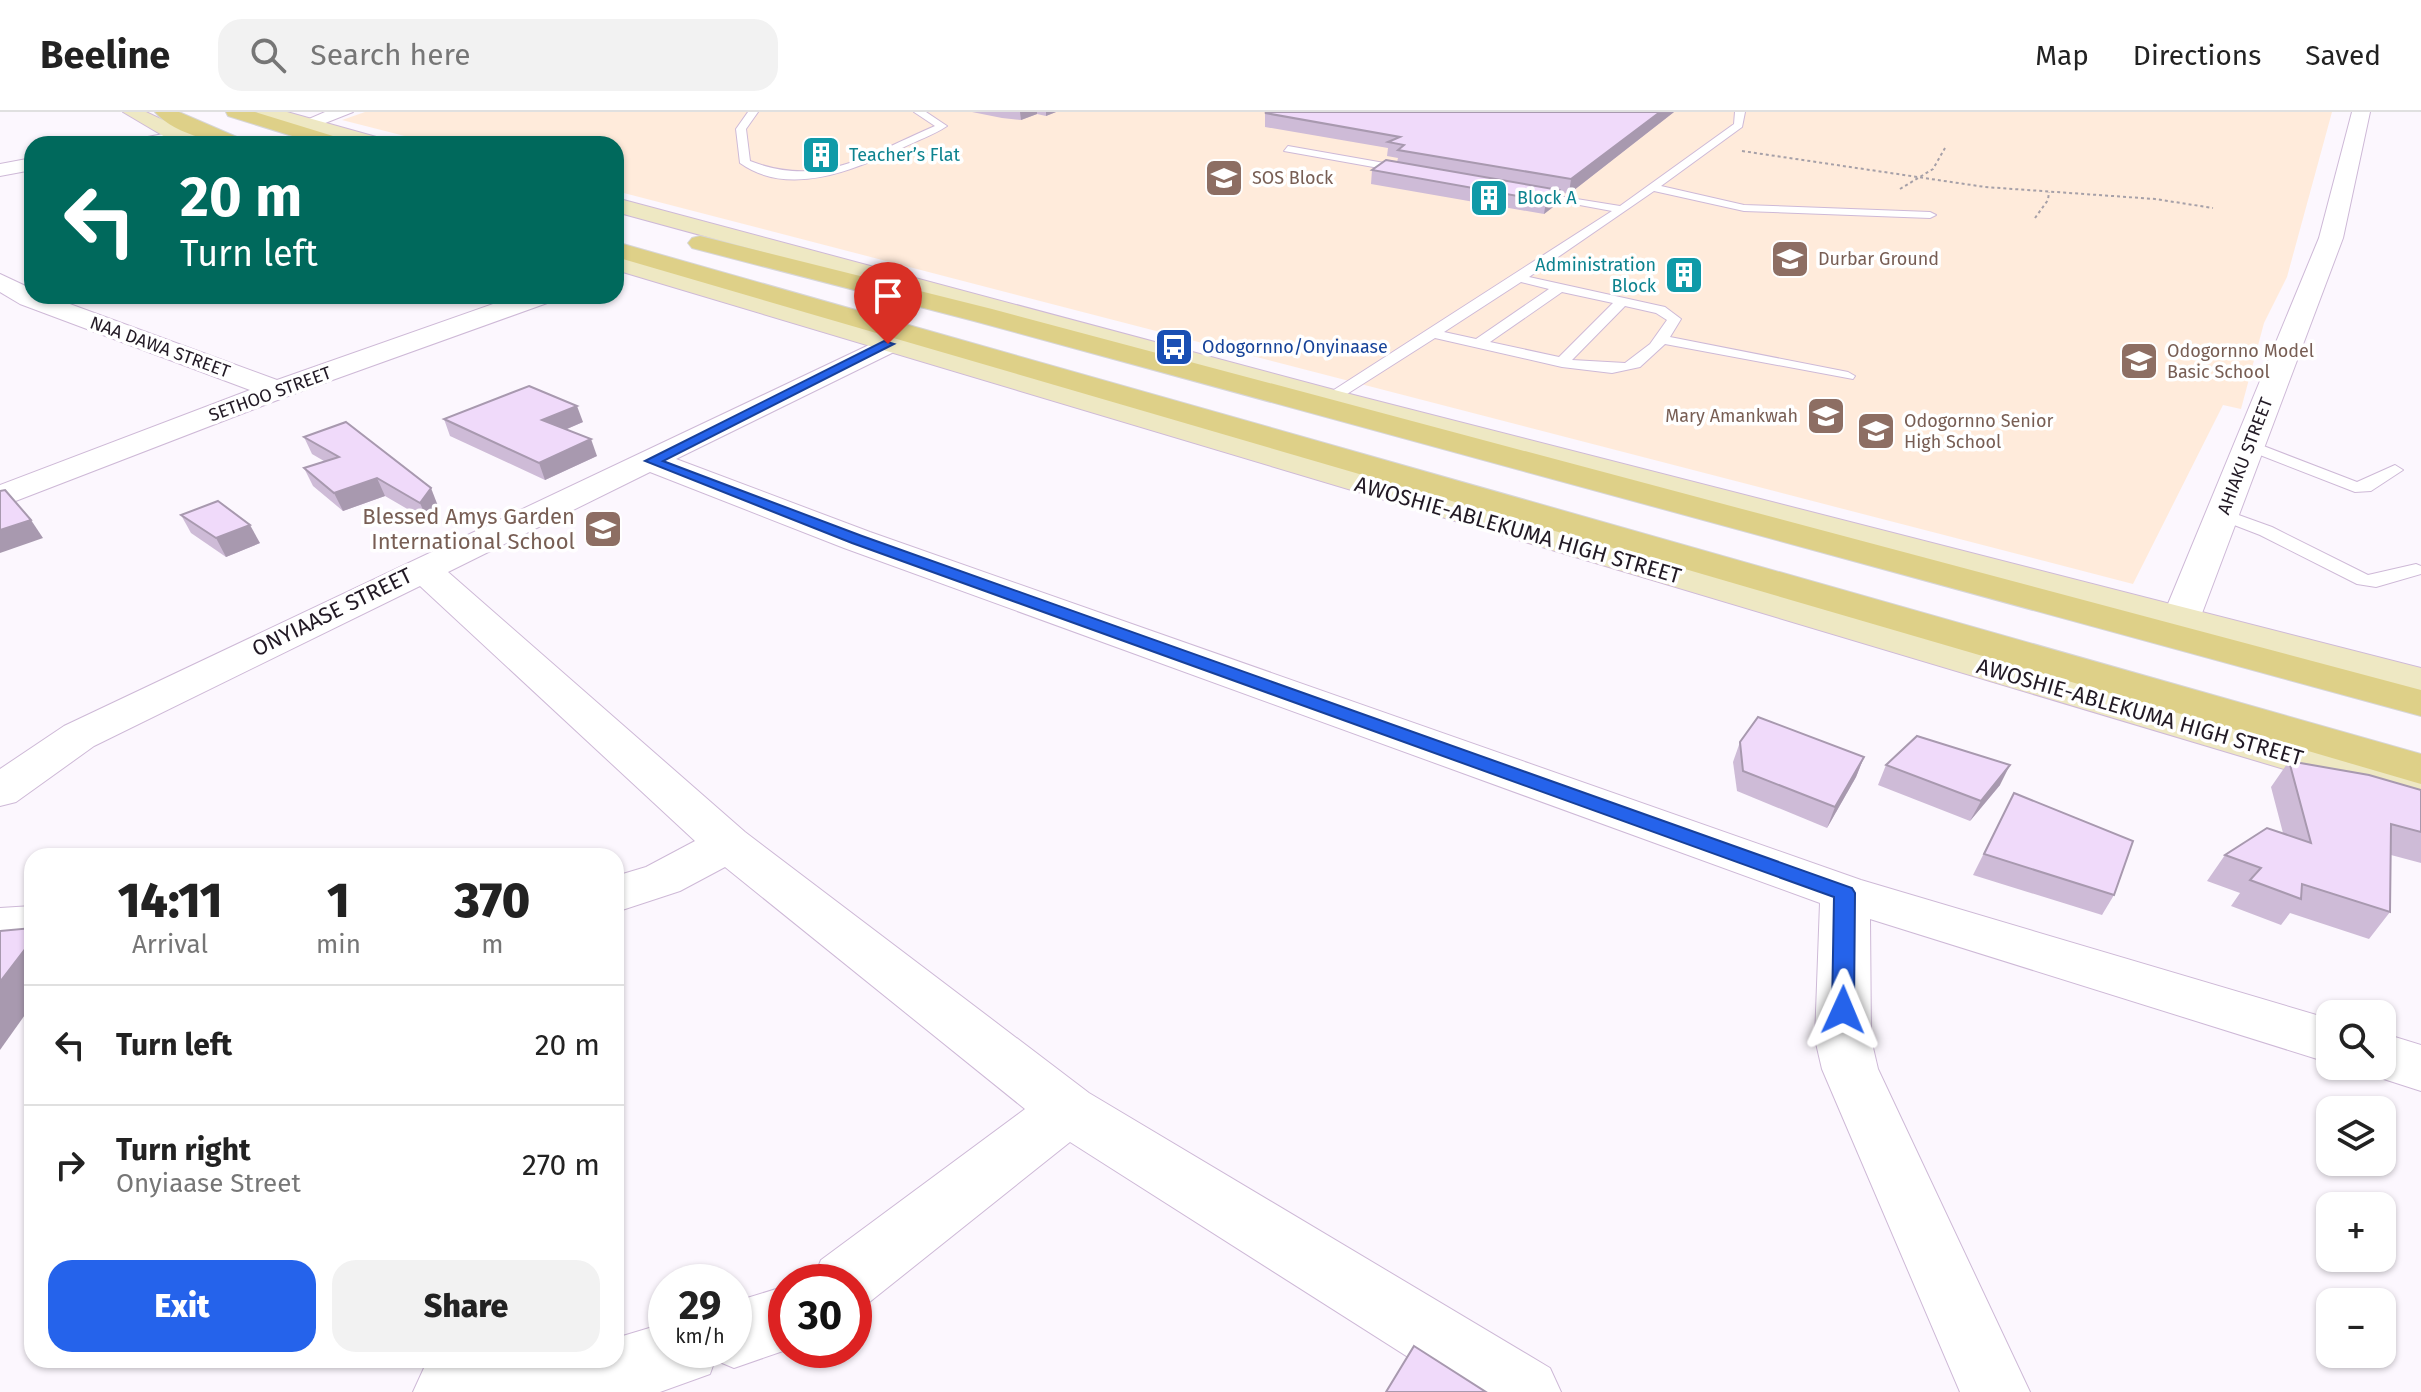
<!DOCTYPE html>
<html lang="en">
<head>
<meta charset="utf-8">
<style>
  :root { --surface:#fff; --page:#f2f2f2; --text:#222; --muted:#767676; --line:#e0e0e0; --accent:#2563eb }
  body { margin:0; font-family:"Fira Sans",sans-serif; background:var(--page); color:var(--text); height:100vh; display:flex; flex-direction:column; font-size:30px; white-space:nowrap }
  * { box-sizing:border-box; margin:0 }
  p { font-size:26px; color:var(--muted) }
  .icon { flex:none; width:44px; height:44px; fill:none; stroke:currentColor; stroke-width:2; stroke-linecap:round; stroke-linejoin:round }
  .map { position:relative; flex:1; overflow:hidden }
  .details { position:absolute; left:24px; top:736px; width:600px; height:520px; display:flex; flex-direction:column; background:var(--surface); border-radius:24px; box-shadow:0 2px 6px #0004 }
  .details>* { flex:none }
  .hud { position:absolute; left:24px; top:24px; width:600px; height:168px; border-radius:24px; box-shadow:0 2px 6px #0004; background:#00695c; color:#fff; overflow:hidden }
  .buttons { position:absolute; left:2316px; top:888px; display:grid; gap:16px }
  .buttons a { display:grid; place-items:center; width:80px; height:80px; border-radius:16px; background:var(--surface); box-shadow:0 2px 6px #0004; font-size:40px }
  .speed { position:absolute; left:648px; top:1152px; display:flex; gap:16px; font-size:40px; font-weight:700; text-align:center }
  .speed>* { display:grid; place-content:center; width:104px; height:104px; border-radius:50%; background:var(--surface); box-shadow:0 2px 6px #0004; line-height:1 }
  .speed small { font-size:20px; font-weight:400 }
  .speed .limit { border:12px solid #d22; background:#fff; color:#111 }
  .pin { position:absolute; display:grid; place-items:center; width:68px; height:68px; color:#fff; margin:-82px -34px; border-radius:50% 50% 50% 0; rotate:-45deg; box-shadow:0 0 8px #0007 }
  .pin .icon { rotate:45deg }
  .me { position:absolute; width:88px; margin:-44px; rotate:1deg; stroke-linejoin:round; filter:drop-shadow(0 0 6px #0008) }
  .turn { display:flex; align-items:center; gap:28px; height:168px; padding:0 24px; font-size:36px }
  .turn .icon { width:104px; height:104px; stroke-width:2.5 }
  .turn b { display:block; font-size:56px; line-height:68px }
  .eta { display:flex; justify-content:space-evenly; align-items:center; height:136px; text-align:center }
  .eta b { font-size:48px; font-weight:800; line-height:56px }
  .cta { display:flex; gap:16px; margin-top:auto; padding:16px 24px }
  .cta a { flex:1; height:92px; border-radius:24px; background:var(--accent); color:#fff; font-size:32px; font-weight:800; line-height:92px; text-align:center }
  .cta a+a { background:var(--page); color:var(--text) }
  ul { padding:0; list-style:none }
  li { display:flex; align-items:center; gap:24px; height:120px; padding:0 24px; border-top:2px solid var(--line) }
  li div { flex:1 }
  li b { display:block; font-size:30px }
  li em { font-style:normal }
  header { display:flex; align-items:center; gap:48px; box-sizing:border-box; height:112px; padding:0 40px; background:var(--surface); border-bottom:2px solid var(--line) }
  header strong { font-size:38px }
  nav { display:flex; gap:44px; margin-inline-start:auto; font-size:28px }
  .search { width:560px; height:72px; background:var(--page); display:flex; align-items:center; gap:20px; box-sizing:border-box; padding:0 28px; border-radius:24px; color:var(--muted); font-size:30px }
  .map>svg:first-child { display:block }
</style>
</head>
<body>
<header>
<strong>Beeline</strong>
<div class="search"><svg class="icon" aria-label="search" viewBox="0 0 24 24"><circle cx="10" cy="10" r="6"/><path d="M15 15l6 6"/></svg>Search here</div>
<nav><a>Map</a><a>Directions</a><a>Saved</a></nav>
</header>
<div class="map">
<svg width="2421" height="1280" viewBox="0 0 2421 1280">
  <rect width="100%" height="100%" fill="#fcf7fe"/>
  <path fill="#ffebdb" d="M365,0h1967l-45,165 -23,46 -23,86 -18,-4 -90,179 -1517,-393v-47h-180l-94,-24z"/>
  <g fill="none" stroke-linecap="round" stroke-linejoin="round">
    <defs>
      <g id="lane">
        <path d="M748,0h10l-12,17 4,32c72,28 119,-7 185,-35l-21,-14h12l21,14c-13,9 -31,15 -45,22 -49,22 -113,50 -162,15l-4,-34z"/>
        <path d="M1735,0h10l-3,15 -81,59 83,19 186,7 6,3 -6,3 -186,-7 -90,-20 -125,86 136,30 16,12 -11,18 178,35 7,4 -2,3 -188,-35 -25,23 -28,6 -50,-6 -127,-29 -99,63h-10v-6l286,-184 -81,-15 -4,-5 93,15 114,-82zM1521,170l28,7 -73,50 -32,-7zM1562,180l51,11 -54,54 -69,-15zM1625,194l31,7 11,7 -17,24 -25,19 -53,-3z"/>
        <path d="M36,28l7,4h-11z"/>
        <path d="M1288,34l119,21 5,3 -5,3 -123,-22z"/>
        <path d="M2248,328l109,42 38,-17 8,5 -32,21 -16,1 -113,-44 -2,-3z"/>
        <path d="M2222,397l50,18 96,48 48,-11 5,2v8l-45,13 -19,-3 -97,-49 -44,-17v-8z"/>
      </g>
      <g id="street">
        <path d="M325,0h28l-48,19 -10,-6z"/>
        <path d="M2352,0h18l-27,126 -142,378 -5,8 -14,4 -14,-4 -5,-8 156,-378z"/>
        <path d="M179,19l10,6 -3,4 -57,3 3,-4z"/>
        <path d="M32,46v12l-32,6v-12z"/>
        <path d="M0,162l32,15v7h16l229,84 239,-84h38l-4,6 -262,94 -288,111v-22l250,-95 -230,-86 -20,-12z"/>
        <path d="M888,224l10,2 4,6 -4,6 -222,109 194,73 991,348 469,139v44l-460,-144 1,120 7,30 152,323h-70l-138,-323 -7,-30 5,-136 -976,-355 -194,-76 -202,100 297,260 344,261 461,275 11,24h-98l-393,-250 -203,162 -13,5v-27h-42l9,-22 204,-151 -300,-242 -45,24 -64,21v-36l30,-9 49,-26 -275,-255 -326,160 -78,56 -16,4v-37l64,-43z"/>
        <path d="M32,794v38l-32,2v-38z"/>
        <path d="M2382,921l39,12v46l-59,-19 -3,-6h23z"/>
        <path d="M786,1174v64l-52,18 -19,-8 -5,14 -50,18h-247l11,-24 18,-8h174v-22l50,-15v27h68v-48z"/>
      </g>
      <g id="secondary">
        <path d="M123,0h23l68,32 -42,-3z"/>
        <path d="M257,0h30l100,28 3,4h-32l-99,-28z"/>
        <path d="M616,86l726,194 1079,276v24l-1101,-288 -704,-192z"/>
        <path d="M616,143l1805,525v30l-1805,-540z"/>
      </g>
      <g id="primary">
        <path d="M155,0h24l74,32c-32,0 -76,-7 -98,-32z"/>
        <path d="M226,0h29l91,28 3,4h-31l-90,-28z"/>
        <path d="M700,124l292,73 1429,381v26l-1447,-395 -282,-73 -4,-5 4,-5z"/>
        <path d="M616,130l1805,512v30l-1805,-527z"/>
      </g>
    </defs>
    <use href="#lane" stroke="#ceb9d7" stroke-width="2"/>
    <use href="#street" stroke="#ceb9d7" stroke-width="2"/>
    <use href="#secondary" stroke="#ceb9d7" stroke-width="2"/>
    <use href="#primary" stroke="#d7d6d8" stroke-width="2"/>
    <g stroke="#a6a0a8" stroke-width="2" stroke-dasharray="3 3" stroke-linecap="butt">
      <path d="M1742,39l243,36 170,12 58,9"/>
      <path d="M1900,77l33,-20 12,-21"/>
      <path d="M2035,106l13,-18 1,-8"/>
    </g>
    <use href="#lane" fill="#fff" fill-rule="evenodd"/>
    <use href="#street" fill="#fff" fill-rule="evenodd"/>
    <use href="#secondary" fill="#eee8c3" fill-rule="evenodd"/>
    <use href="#primary" fill="#ded088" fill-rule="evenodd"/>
  </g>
  <g fill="#cebbd7">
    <path d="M972,0h84l-10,4 -9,-2 -16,6 -19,-2z"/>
    <path d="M1674,0l-105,82 -10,-2 -2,12 -13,10 -173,-30 1,-14 25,-8 1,-4 -11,-2 1,-8 -123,-21v-14z"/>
    <path d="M444,307l139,3 -16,7 30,27 -52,24 -95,-44z"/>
    <path d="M304,325l134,69 -10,15 -43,-25 -42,15 -30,-25 -9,-18 20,-7 -12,-7z"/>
    <path d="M181,403l79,28 -34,14 -35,-24z"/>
    <path d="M1740,630l124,15 -8,20 -29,51 -90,-37 -4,-29z"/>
    <path d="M2289,649l132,29v73l-30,-8 -1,57 -21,27 -79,-26 -9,12 -50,-19 9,-13 -33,-12 18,-26 58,-22 -12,-46z"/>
    <path d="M1886,653l114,20 -30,36 -92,-36z"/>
    <path d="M2014,681l100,102 -12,20 -129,-40z"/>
  </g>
  <g fill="#a899af">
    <path d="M1020,0h17v2l-16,6z"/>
    <path d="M1046,0h10l-10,4z"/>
    <path d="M1660,0h14l-105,82 2,-15z"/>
    <path d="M1559,78l-2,14 -13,10 2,-13z"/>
    <path d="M577,294l6,16 -35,15 -6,-17z"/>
    <path d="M591,327l6,17 -52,24 -6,-17z"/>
    <path d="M377,366l8,18 -42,15 -9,-18z"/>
    <path d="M431,376l7,18 -10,15 -8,-18z"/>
    <path d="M31,408l12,18 -43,15v-23z"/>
    <path d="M250,413l10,18 -34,14 -10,-19z"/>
    <path d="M1864,645l-8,20 -29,51 8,-21z"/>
    <path d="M2010,653l-10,20 -30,36 11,-20z"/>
    <path d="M32,828v65l-32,45v-68z"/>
  </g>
  <g fill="#f0dafa" stroke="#a899af" stroke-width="2">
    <path d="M1268,0h392l-89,67 -173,-29 6,-5 -16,-3 12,-5 -135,-24z"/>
    <path d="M1386,48l173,30 -13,11 -174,-31z"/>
    <path d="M529,274l48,20 -35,14 49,19 -52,24 -95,-44z"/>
    <path d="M346,310l85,66 -11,15 -43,-25 -43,15 -30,-25 35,-11 -35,-20z"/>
    <path d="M5,378l26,30 -31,10v-39z"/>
    <path d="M218,389l32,24 -34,13 -35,-23z"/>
    <path d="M1758,605l106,40 -29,50 -92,-36 -3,-29z"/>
    <path d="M1917,624l93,29 -29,36 -95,-36z"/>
    <path d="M2289,649l80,14 52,15v42l-30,-8 -1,88 -88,-28 -1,15 -51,-19 11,-12 -36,-13 42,-27 44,15z"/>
    <path d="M2014,681l119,48 -19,54 -130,-41z"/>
    <path d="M32,816v12l-32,42v-51z"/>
    <path d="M1414,1234l72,46h-100z"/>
  </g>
  <path fill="#2563eb" stroke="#184099" stroke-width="2" d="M884,229l10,3 -231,117 199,75 990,352 3,5 -1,117 -3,6h-16l-3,-6 2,-113 -982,-354 -207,-82z"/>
  <defs>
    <symbol id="building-square" viewBox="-11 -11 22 22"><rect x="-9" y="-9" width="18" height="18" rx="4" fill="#0f9aa8" stroke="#fff"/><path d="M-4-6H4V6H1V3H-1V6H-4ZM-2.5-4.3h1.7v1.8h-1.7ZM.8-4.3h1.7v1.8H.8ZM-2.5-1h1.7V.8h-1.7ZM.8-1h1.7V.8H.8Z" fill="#fff"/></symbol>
    <symbol id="school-square" viewBox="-11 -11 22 22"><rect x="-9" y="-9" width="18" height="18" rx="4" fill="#8d6e63" stroke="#fff"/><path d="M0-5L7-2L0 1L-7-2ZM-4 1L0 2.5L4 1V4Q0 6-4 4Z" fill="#fff"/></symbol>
    <symbol id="bus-square" viewBox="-11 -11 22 22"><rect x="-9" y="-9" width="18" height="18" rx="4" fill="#1a4fb4" stroke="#fff"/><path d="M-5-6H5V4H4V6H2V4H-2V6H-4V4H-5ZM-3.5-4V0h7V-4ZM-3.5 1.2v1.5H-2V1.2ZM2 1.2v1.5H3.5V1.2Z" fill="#fff"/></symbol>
  </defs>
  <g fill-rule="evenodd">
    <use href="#building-square" x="799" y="21" width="44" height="44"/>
    <use href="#school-square" x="1202" y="44" width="44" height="44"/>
    <use href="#building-square" x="1467" y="64" width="44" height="44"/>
    <use href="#school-square" x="1768" y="125" width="44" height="44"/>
    <use href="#building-square" x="1662" y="141" width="44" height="44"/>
    <use href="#bus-square" x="1152" y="213" width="44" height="44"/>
    <use href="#school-square" x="2117" y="227" width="44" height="44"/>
    <use href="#school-square" x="1804" y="282" width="44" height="44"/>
    <use href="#school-square" x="1854" y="297" width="44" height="44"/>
    <use href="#school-square" x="581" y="395" width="44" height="44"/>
  </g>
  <g text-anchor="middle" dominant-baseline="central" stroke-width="7" stroke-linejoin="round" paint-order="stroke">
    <g font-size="18" fill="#0d838f" stroke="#fff" text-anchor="start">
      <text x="849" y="43">Teacher’s Flat</text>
      <text x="1517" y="86">Block A</text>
      <text x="1656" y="153" text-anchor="end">Administration<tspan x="1656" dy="21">Block</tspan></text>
    </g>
    <g font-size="18" fill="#785e54" stroke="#fff" text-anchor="start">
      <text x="1252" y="66">SOS Block</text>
      <text x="1818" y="147">Durbar Ground</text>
      <text x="2167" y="239">Odogornno Model<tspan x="2167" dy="21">Basic School</tspan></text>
      <text x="1798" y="304" text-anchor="end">Mary Amankwah</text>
      <text x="1904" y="309">Odogornno Senior<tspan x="1904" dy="21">High School</tspan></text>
    </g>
    <g font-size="18" fill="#221a25" stroke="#fff">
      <text transform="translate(160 235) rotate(20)">NAA DAWA STREET</text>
      <text transform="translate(270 282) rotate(-20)">SETHOO STREET</text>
      <text transform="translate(2245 344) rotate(-69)">AHIAKU STREET</text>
    </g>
    <g font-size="18" fill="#164399" stroke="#fff" text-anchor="start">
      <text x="1202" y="235">Odogornno/Onyinaase</text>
    </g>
    <g font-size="22" fill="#785e54" stroke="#fff" text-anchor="end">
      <text x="575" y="404">Blessed Amys Garden<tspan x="575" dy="25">International School</tspan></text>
    </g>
    <g font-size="22" fill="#221a25" stroke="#fff">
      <text transform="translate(1518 418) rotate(16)">AWOSHIE-ABLEKUMA HIGH STREET</text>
      <text transform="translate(332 500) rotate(-26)">ONYIAASE STREET</text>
      <text transform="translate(2140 600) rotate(16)">AWOSHIE-ABLEKUMA HIGH STREET</text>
    </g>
  </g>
</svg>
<div class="buttons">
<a><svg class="icon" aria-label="search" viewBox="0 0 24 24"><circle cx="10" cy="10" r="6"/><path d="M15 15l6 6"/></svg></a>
<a><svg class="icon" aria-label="layers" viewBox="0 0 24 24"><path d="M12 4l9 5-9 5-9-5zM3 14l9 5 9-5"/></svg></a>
<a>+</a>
<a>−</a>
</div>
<div class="speed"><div>29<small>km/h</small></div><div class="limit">30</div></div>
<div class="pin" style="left:888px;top:232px;background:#d93025"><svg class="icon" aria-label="arrive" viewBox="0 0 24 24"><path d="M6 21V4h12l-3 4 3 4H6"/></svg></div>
<svg class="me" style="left:1843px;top:898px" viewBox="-20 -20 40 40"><path d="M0-17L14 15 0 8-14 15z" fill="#2563eb" stroke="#fff" stroke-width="4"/></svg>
<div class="hud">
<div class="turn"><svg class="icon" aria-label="left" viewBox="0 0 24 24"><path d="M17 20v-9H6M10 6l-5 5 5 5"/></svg><div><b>20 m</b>Turn left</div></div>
</div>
<section class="details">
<div class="eta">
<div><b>14:11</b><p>Arrival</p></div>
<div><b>1</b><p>min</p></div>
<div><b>370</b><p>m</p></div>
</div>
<ul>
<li><svg class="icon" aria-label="left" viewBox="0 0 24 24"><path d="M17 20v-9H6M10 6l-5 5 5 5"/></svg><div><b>Turn left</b></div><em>20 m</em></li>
<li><svg class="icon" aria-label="right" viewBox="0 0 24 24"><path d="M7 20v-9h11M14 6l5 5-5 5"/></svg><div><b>Turn right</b><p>Onyiaase Street</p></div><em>270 m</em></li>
</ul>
<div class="cta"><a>Exit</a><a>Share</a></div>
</section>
</div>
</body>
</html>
